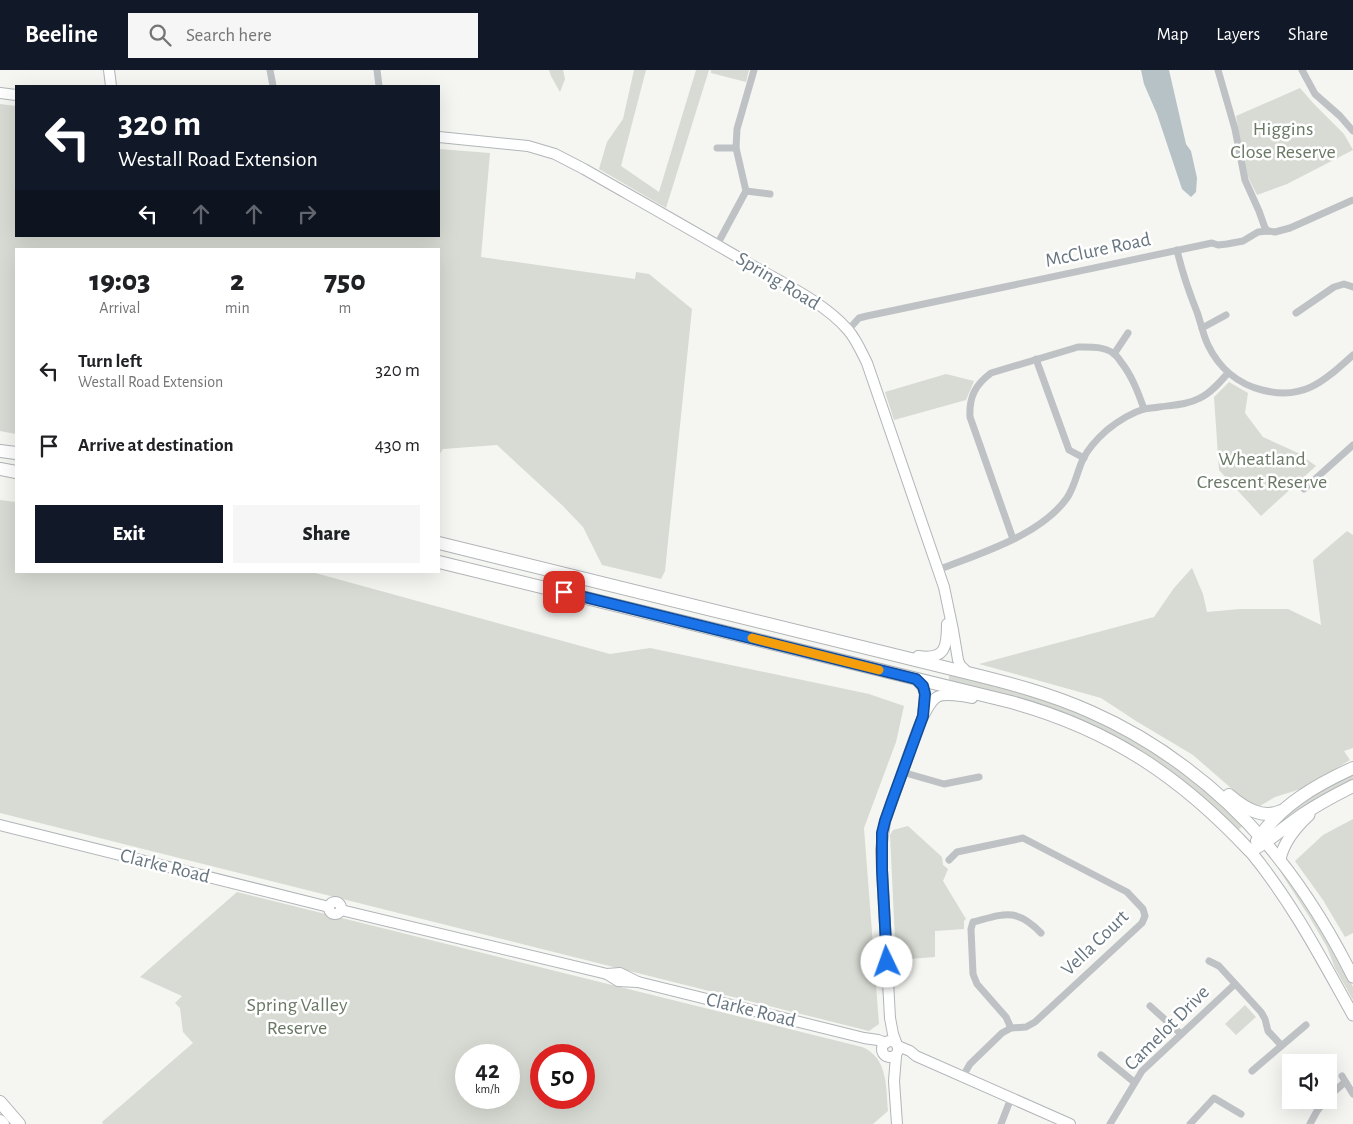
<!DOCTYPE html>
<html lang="en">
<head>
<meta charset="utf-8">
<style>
  :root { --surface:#fff; --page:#f6f6f6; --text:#202124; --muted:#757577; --accent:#111827 }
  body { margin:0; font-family:"Alegreya Sans",sans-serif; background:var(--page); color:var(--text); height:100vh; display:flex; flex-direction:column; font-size:19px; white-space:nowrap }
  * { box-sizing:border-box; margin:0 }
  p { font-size:16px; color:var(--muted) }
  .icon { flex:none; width:28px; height:28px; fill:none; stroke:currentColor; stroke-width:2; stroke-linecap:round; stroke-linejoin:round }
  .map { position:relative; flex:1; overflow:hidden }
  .side { position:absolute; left:15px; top:178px; width:425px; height:325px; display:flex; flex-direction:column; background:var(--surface); border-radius:0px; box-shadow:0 5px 20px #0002 }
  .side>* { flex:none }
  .hud { position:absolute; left:15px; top:15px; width:425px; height:152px; border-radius:0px; box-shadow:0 5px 20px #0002; background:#111827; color:#fff; overflow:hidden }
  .buttons { position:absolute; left:1282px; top:984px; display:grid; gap:10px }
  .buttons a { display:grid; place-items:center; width:55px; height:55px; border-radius:0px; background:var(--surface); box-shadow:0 5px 20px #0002; font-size:25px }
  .speed { position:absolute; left:455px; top:974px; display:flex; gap:10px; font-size:25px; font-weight:700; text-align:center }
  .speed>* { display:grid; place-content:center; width:65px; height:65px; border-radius:50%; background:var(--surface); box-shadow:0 5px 20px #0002; line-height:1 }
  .speed small { font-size:12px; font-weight:400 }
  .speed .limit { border:8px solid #d22; background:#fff; color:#111 }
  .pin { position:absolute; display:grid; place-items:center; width:42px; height:42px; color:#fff; margin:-21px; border-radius:10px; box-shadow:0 2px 8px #0006 }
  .me { position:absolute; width:55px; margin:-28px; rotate:357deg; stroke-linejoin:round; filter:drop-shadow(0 0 4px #0008) }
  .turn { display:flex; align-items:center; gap:18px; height:105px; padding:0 20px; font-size:22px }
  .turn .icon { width:65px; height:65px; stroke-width:2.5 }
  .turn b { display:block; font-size:35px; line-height:42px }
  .lanes { display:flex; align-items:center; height:48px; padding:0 20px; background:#0003; justify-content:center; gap:25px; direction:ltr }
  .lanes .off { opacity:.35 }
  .eta { display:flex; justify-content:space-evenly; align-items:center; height:85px; text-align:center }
  .eta b { font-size:30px; font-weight:800; line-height:35px }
  .primary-button { display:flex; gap:10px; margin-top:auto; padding:10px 20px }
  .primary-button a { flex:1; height:58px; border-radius:0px; background:var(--accent); color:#fff; font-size:20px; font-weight:800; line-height:58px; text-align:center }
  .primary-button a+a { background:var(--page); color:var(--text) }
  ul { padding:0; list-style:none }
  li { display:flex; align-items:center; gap:15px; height:75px; padding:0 20px }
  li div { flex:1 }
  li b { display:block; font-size:19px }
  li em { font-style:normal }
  header { display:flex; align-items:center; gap:30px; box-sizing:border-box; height:70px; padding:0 25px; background:var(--accent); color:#fff }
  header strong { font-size:24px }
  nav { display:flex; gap:28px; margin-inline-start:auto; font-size:18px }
  .search { width:350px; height:45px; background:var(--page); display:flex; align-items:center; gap:12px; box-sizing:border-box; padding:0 18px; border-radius:0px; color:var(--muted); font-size:19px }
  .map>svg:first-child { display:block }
</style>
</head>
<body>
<header>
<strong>Beeline</strong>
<div class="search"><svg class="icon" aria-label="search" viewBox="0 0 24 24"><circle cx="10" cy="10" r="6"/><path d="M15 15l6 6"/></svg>Search here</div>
<nav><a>Map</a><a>Layers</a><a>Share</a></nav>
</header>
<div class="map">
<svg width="1353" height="1054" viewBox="0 0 1353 1054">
  <rect width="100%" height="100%" fill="#f5f5f2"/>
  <g fill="#d7dbd3" fill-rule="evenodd">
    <path d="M549,0h14l2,9 -5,13 -9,-16z"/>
    <path d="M634,0h12l-25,96 38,26 37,-122h13l-43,138 -67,-39 8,-27 16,-23z"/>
    <path d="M711,0h38l-3,12 -35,-9z"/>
    <path d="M1300,18l13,15 31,31 9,16 -66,34 -30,11 -11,-22 -10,-57z"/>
    <path d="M0,34l16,2v130h423v-87l51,4 -9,104 154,22 1,-7 13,2 43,35 -27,262 -4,8 -59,-14 -19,-38 -20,-21 -66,-61 -54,4 -4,6v-206h-423v185l-16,-3z"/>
    <path d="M946,304l28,7 -8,19 -72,20 -9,-28z"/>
    <path d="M1229,312l19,11 -3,20 18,24 35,16 18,13 -55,50 -42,-46 -5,-73z"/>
    <path d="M0,430l16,2v69h292l302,83 40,-6 219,46 35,12 -8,36 -32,86 15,196 -10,7 -869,-218z"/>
    <path d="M1347,461l6,4v213l-9,3 6,9 -46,28 -29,9 -20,12 -62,-54 -57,-34 -35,-23 -122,-34 175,-47 20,-29 18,-20 11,26 4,18 33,-3h48l33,16 -8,-65z"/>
    <path d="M950,601l113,33 76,38 61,43 44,40 -6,5 -97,-77 -193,-69z"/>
    <path d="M1353,703v7l-78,50 1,-9 34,-24z"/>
    <path d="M1353,749v114l-8,4 -22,-37 -28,-39 28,-26z"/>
    <path d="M908,756l34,31 1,8 5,4 -5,12 23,38 -2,2v8l-29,2v26l-39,3 -6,-125 3,-5z"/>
    <path d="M1280,796l48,73 25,48v13l-18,-32 -8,-21 -17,-29 -32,-50z"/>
    <path d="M237,822l625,155c26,10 24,41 26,64l-15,13h-770l-1,-2 91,-79 -10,-11 -3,-24 -5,-5 7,-7 -42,-19zM466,985h43v43h-43zM541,985h43v43h-43z"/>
    <path d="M1245,935l11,12 -20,18 -11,-11z"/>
  </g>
  <path fill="#b6c2c5" d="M1141,0h28l17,74 5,7 6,27 -1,14 -5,5 -9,-8 -25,-75 -13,-30z"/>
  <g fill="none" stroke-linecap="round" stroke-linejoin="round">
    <defs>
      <g id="secondary">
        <path d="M109,0l2,16"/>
        <path d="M0,23l16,2"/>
        <path d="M439,67l89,9 27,8 29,15c56,32 113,64 169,97 30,17 72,37 95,64 8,9 13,21 19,33l77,224 9,43 5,30 2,5 8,8"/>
        <path d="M918,586c27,4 29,-8 29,-32"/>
        <path d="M915,609c13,10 11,19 8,34"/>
        <path d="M0,755l329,82"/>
        <circle cx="335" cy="838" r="6"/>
        <path d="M341,840l266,64 13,-1 18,9"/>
        <path d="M607,904l11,7 20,1 226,56 14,2 8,3"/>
        <circle cx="890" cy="979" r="8"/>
        <path d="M897,975l-4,-11 -3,-16 -8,-148 -1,-20 4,-29 32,-90c4,-10 11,-28 20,-34 7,-4 27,-1 35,1"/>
        <path d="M898,976l12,5 6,5 154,68"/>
        <path d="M896,986l-2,25 3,43"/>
      </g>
      <g id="primary">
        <path d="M1266,773c35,41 63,86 87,134"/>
        <path d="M1250,781c42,51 71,107 103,164"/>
        <path d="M1280,789c4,-18 16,-32 29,-44"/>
      </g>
      <g id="highway">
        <path d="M0,381l16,2"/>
        <path d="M0,399l16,3"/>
        <path d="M439,473l529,130c41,10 83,21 123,39 66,29 128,76 175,131"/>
        <path d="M439,492l572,140c99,27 170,75 239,149 19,-9 34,-24 52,-36 16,-11 33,-20 51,-29"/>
        <path d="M1229,725c14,12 33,25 52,16"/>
        <path d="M1257,771c22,-35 59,-56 96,-73"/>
        <path d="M0,1032l19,22"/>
        <path d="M0,1051l3,3"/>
      </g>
    </defs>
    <use href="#secondary" stroke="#b1b6b9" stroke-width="12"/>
    <use href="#primary" stroke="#b2b6b9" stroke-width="13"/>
    <use href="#highway" stroke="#b1b5b7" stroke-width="14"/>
    <g stroke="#bec2c5" stroke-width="7">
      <path d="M270,0l3,16"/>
      <path d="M377,0l2,16"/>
      <path d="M1218,0l17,59 10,51 14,31 6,17 3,3"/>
      <path d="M1302,0l13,24 25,22 13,15"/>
      <path d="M717,78h19"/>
      <path d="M746,121l24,3"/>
      <path d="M717,175l29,-54 -10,-43 1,-19 17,-59"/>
      <path d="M1177,180c5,22 12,42 20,62 4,11 6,23 11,33 11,23 30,39 54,45 42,11 62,-9 91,-35"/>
      <path d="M1296,243l38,-26 10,-3 9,3"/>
      <path d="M1202,258l24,-13"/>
      <path d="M848,260l11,-12 8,-2 345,-73 6,2 9,-1 16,-3 15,-9 10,-1 7,1 15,-4 63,-28"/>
      <path d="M1114,284l14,-21"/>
      <path d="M1036,289l33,91 15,8"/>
      <path d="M1304,419l49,-44"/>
      <path d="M1013,469l-43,-122c-1,-20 5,-32 21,-44l87,-26c11,0 25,-1 35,6 3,2 6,6 8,9 11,14 17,30 23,47"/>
      <path d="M938,500c42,-17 102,-34 129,-72 8,-12 10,-26 16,-39 5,-10 15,-21 24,-29 10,-8 24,-17 37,-21 4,-1 10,-1 15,-2 14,-2 28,-2 41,-9 11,-5 20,-16 28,-25"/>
      <path d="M902,702l42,12 35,-7"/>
      <path d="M949,790l8,-8 66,-14 104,54 16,17 2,7 -3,7 -107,99 -9,5 -15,1 -9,5 -32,31 -7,12"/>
      <path d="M1209,891l10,5 42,46 4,7 3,12 13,14"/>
      <path d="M1150,936l31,28"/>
      <path d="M1011,958l-5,-11 -29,-33 -4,-10 -2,-45 2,-7c31,-8 43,-15 68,11"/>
      <path d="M1101,985l33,27"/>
      <path d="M1252,1001l54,-46"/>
      <path d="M1342,1006l11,18"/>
      <path d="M1329,1026l16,-14"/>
      <path d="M1001,1054l10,-26"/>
      <path d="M1110,1054l32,-53 93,-87"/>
      <path d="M1190,1054l24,-26 27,16"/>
      <path d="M1310,1054l7,-13 9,-11"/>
    </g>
    <use href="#secondary" stroke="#fff" stroke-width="10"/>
    <use href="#primary" stroke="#fff" stroke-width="11"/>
    <use href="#highway" stroke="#fff" stroke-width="12"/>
  </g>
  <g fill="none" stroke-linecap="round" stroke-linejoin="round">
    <defs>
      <path id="route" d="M564,522l352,87 7,7 2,8 -2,22 -31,85 -7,20 -3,12v37l5,92"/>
    </defs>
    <use href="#route" stroke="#114b97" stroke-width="12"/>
    <use href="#route" stroke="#1a73e8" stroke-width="9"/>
    <path stroke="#f59e0b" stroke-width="9" d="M752,568l127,32"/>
  </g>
  <g text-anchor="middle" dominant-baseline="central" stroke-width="5" stroke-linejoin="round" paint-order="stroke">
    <g font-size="20" fill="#6a7865" stroke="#fff">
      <text x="1283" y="59">Higgins<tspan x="1283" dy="23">Close Reserve</tspan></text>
      <text x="1262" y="389">Wheatland<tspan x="1262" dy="23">Crescent Reserve</tspan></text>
      <text x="297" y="935">Spring Valley<tspan x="297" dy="23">Reserve</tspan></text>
    </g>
    <g font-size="20" fill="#677680" stroke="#fff">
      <text transform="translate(1098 180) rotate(-12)">McClure Road</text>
      <text transform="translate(778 211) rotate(31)">Spring Road</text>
      <text transform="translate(165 796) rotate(14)">Clarke Road</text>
      <text transform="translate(1095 873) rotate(-44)">Vella Court</text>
      <text transform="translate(751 940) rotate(14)">Clarke Road</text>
      <text transform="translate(1167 958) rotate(-45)">Camelot Drive</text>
    </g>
  </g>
</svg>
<div class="buttons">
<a><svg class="icon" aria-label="sound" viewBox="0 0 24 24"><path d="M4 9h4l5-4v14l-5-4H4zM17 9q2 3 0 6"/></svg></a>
</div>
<div class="speed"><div>42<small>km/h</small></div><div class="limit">50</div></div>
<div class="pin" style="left:564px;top:522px;background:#d93025"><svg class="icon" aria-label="arrive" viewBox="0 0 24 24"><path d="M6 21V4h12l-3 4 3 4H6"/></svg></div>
<svg class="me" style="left:887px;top:892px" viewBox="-20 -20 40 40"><circle r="19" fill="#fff"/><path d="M0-13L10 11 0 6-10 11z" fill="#1a73e8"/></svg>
<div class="hud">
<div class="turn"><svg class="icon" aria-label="left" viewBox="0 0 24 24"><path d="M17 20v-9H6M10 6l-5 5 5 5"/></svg><div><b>320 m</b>Westall Road Extension</div></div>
<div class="lanes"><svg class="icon" aria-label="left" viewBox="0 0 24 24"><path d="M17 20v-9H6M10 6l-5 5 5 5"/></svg><svg class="icon off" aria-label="ahead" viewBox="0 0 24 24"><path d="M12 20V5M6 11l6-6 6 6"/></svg><svg class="icon off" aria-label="ahead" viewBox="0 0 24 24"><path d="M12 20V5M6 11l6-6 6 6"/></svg><svg class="icon off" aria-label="right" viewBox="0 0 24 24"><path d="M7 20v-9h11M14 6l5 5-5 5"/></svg></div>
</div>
<section class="side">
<div class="eta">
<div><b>19:03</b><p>Arrival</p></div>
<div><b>2</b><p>min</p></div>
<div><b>750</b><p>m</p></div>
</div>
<ul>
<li><svg class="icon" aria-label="left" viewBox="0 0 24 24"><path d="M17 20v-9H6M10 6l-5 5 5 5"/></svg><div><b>Turn left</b><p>Westall Road Extension</p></div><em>320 m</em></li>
<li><svg class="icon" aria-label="arrive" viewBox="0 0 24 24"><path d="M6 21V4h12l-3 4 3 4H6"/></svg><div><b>Arrive at destination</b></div><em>430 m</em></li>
</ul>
<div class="primary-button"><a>Exit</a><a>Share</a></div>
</section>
</div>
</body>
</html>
